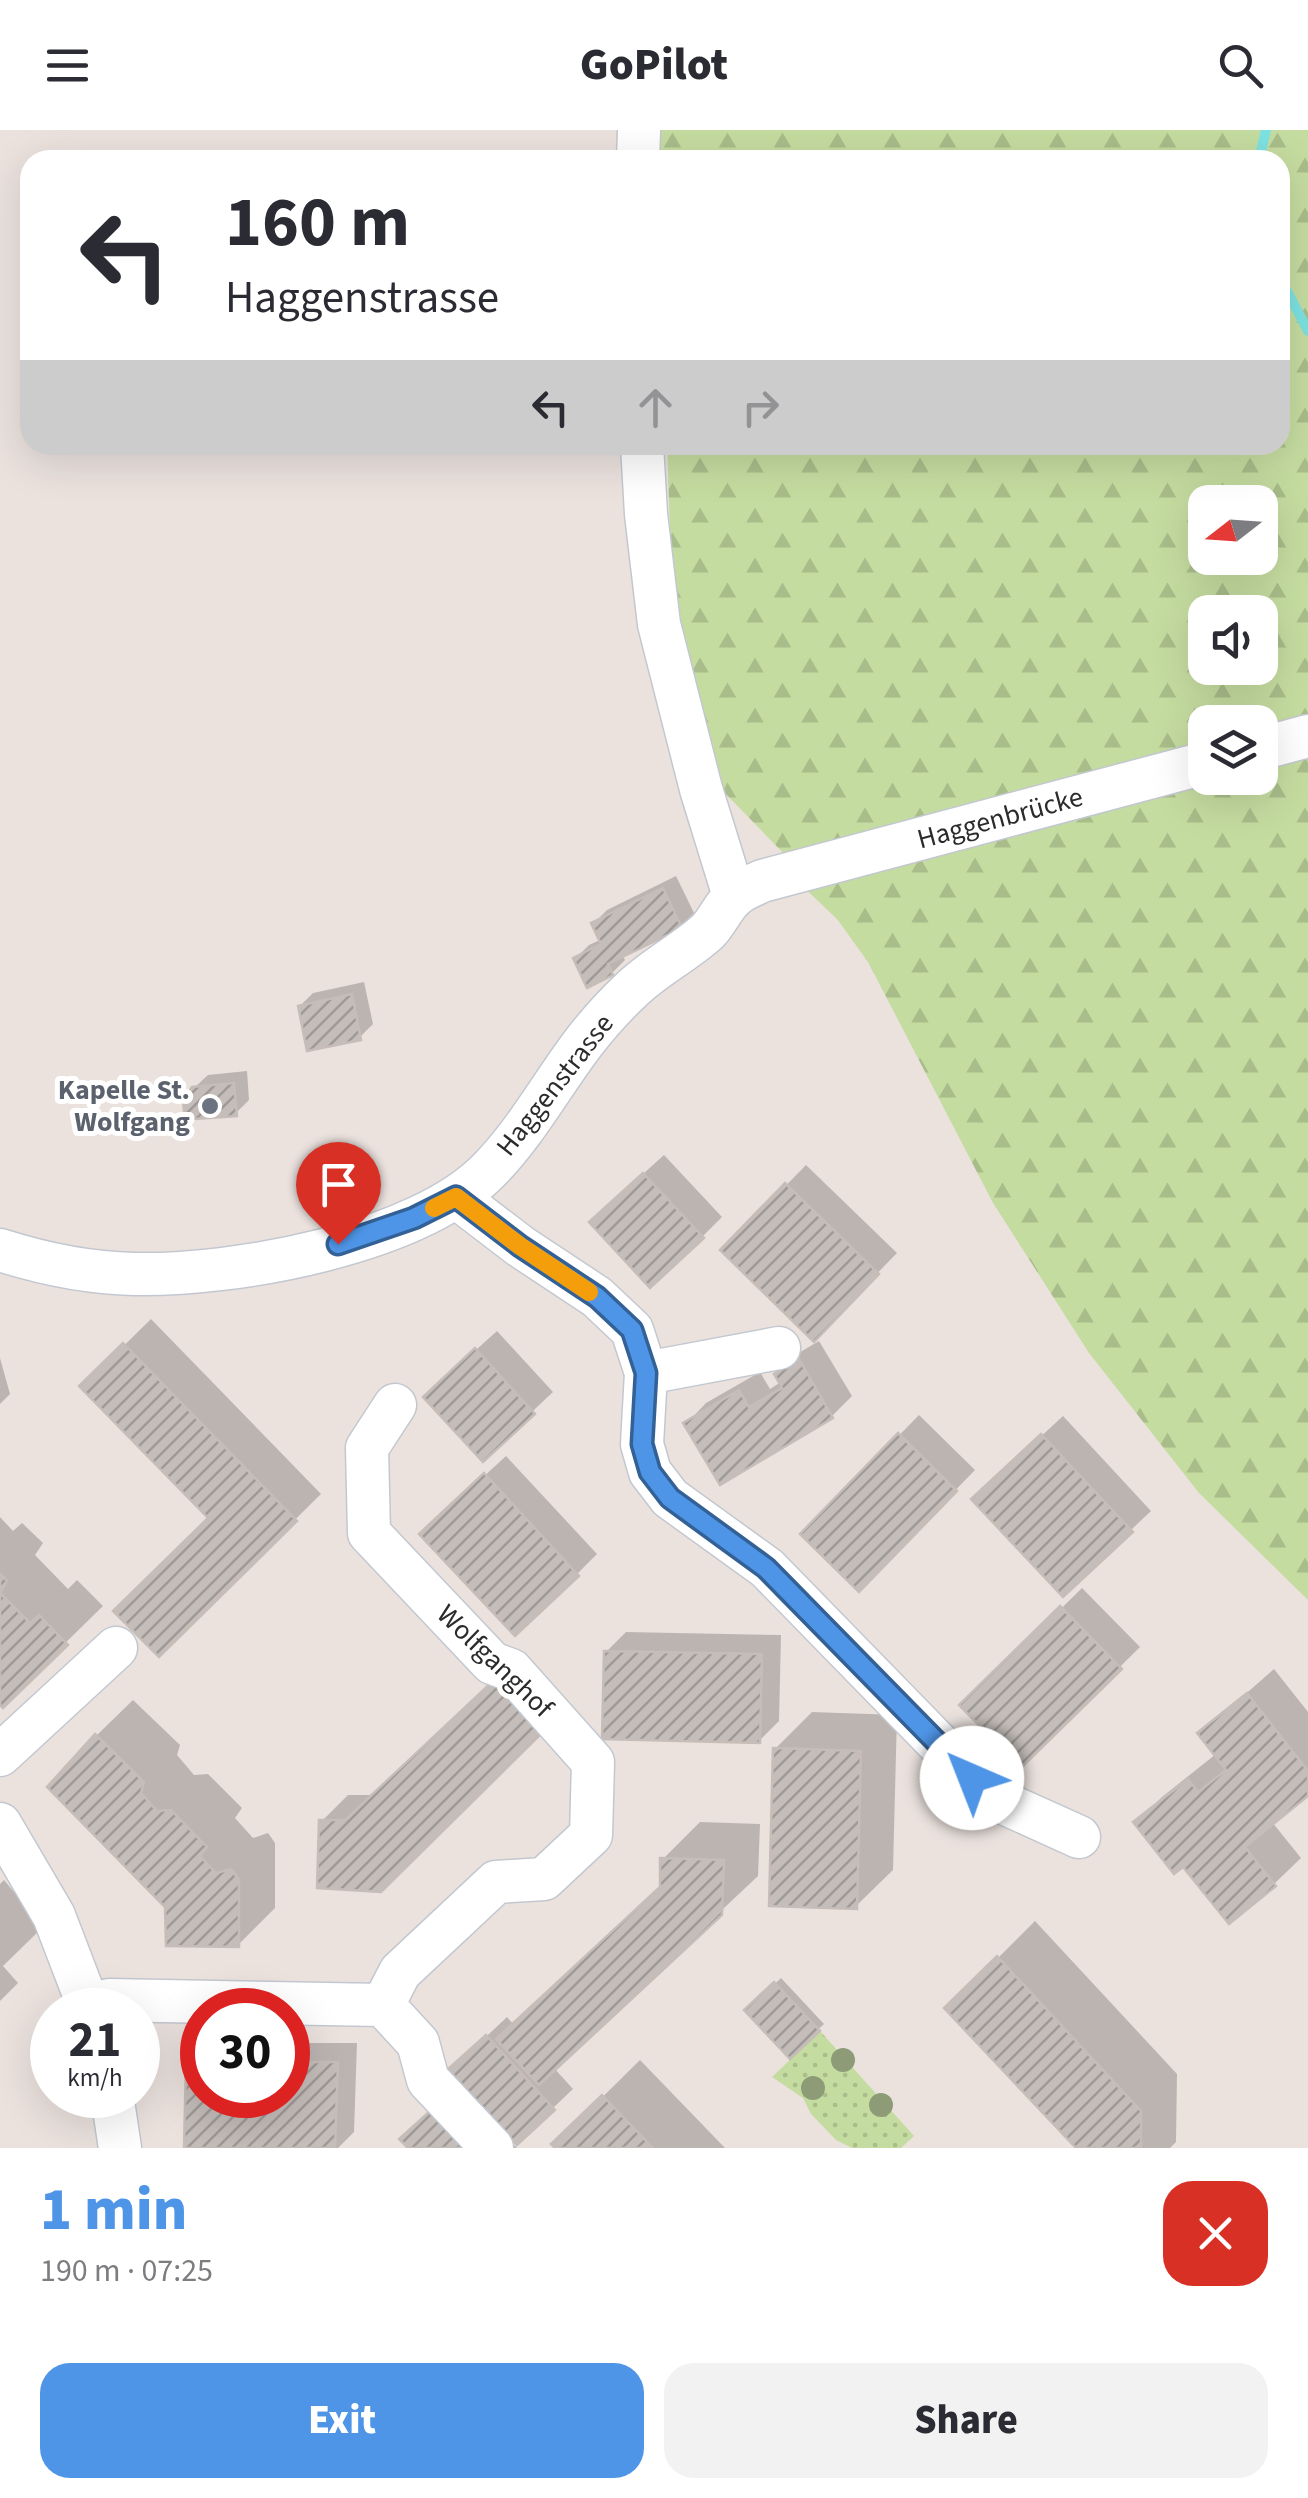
<!DOCTYPE html>
<html lang="en">
<head>
<meta charset="utf-8">
<style>
  :root { --surface:#fff; --page:#f2f2f3; --text:#2b2b33; --muted:#7c7c81; --accent:#4f95e7 }
  body { margin:0; font-family:"Source Sans 3",sans-serif; background:var(--page); color:var(--text); height:100vh; display:flex; flex-direction:column; font-size:38px; white-space:nowrap }
  * { box-sizing:border-box; margin:0 }
  p { font-size:32px; color:var(--muted) }
  .icon { flex:none; width:55px; height:55px; fill:none; stroke:currentColor; stroke-width:2; stroke-linecap:round; stroke-linejoin:round }
  .map { position:relative; height:2018px; overflow:hidden }
  .drawer { display:flex; flex-direction:column; background:var(--surface); flex:1 }
  .drawer>* { flex:none }
  .hud { position:absolute; left:20px; top:20px; width:1270px; height:305px; border-radius:30px; box-shadow:0 10px 40px #0002; background:#fff; color:var(--text); overflow:hidden }
  .needle { width:65px; rotate:253deg }
  .fabs { position:absolute; left:1188px; top:355px; display:grid; gap:20px }
  .fabs a { display:grid; place-items:center; width:90px; height:90px; border-radius:20px; background:var(--surface); box-shadow:0 10px 40px #0002; font-size:50px }
  .speed { position:absolute; left:30px; top:1858px; display:flex; gap:20px; font-size:50px; font-weight:700; text-align:center }
  .speed>* { display:grid; place-content:center; width:130px; height:130px; border-radius:50%; background:var(--surface); box-shadow:0 10px 40px #0002; line-height:1 }
  .speed small { font-size:25px; font-weight:400 }
  .speed .limit { border:15px solid #d22; background:#fff; color:#111 }
  .pin { position:absolute; display:grid; place-items:center; width:85px; height:85px; color:#fff; margin:-102px -42px; border-radius:50% 50% 50% 0; rotate:-45deg; box-shadow:0 0 10px #0007 }
  .pin .icon { rotate:45deg }
  .me { position:absolute; width:110px; margin:-55px; rotate:316deg; stroke-linejoin:round; filter:drop-shadow(0 0 8px #0008) }
  .turn { display:flex; align-items:center; gap:35px; height:210px; padding:0 40px; font-size:45px }
  .turn .icon { width:130px; height:130px; stroke-width:2.5 }
  .turn b { display:block; font-size:70px; line-height:85px }
  .lanes { display:flex; align-items:center; height:95px; padding:0 40px; background:#0003; justify-content:center; gap:50px; direction:ltr }
  .lanes .off { opacity:.35 }
  .round { display:grid; place-items:center; flex:none; width:105px; height:105px; border-radius:30px; background:var(--page) }
  .summary { display:flex; align-items:center; justify-content:space-between; height:170px; padding:0 40px }
  h1 { font-size:60px; font-weight:800; line-height:75px; color:var(--accent) }
  .action { display:flex; gap:20px; margin-top:auto; padding:20px 40px }
  .action a { flex:1; height:115px; border-radius:30px; background:var(--accent); color:#fff; font-size:40px; font-weight:800; line-height:115px; text-align:center }
  .action a+a { background:var(--page); color:var(--text) }
  header { display:flex; justify-content:space-between; align-items:center; height:130px; padding:0 40px; background:var(--surface); font-size:45px; font-weight:800 }
  .map>svg:first-child { display:block }
</style>
</head>
<body>
<header><svg class="icon" aria-label="menu" viewBox="0 0 24 24"><path d="M4 6h16M4 12h16M4 18h16"/></svg>GoPilot<svg class="icon" aria-label="search" viewBox="0 0 24 24"><circle cx="10" cy="10" r="6"/><path d="M15 15l6 6"/></svg></header>
<div class="map">
<svg width="1308" height="2018" viewBox="0 0 1308 2018">
  <defs>
    <pattern id="forest-firs" width="22" height="20" patternUnits="userSpaceOnUse" patternTransform="scale(2.5)"><rect width="22" height="20" fill="#c5dca0"/><path d="M5 1l3.5 6h-7zM16 11l3.5 6h-7z" fill="#a9bd8a"/></pattern>
    <pattern id="park-dots" width="8" height="8" patternUnits="userSpaceOnUse" patternTransform="scale(2.5)"><rect width="8" height="8" fill="#c5dca0"/><path d="M2 2h.1M6 6h.1" fill="none" stroke="#a9bd8a" stroke-width="1.8" stroke-linecap="round"/></pattern>
    <pattern id="building-hatch" width="6" height="6" patternUnits="userSpaceOnUse" patternTransform="scale(2.5)"><rect width="6" height="6" fill="#c4bdba"/><path d="M-1 1l2-2M0 6l6-6M5 7l2-2" fill="none" stroke="#9f9a97"/></pattern>
  </defs>
  <rect width="100%" height="100%" fill="#ebe2de"/>
  <path fill="url(#forest-firs)" fill-rule="evenodd" d="M654,0h654v1470l-109,-107 -110,-140 -96,-150 -125,-241 -31,-43 -39,-37 -6,-20 -73,-75 -46,-169 -6,-173h613v-285h-624zM1205,372h55v56h-55zM1205,482h55v56h-55zM1205,592h55v56h-55z"/>
  <path fill="url(#park-dots)" d="M820,1901l94,105 -13,12h-49l-16,-8 -25,-26 -8,-16 -31,-21z"/>
  <g fill="#0003">
    <path d="M676,746l18,37 -13,13 -59,29 3,5 -13,13 -36,-15 13,-13 13,-6 -8,-16 13,-13z"/>
    <path d="M364,852l9,42 -13,13 -60,-31 13,-13z"/>
    <path d="M247,941l2,29 -13,13 -42,-25 14,-13z"/>
    <path d="M664,1025l58,62 -20,20 -90,-35z"/>
    <path d="M806,1035l91,88 -83,85 -91,-88z"/>
    <path d="M151,1189l170,175 -162,160 53,-137 -129,-131z"/>
    <path d="M497,1201l56,61 -70,66 -37,-81z"/>
    <path d="M819,1211l33,55 -20,20 -145,7 19,-20 54,-31 10,17 11,-7 -4,-8 20,-20z"/>
    <path d="M0,1228l10,36 -10,10z"/>
    <path d="M919,1285l56,55 -116,119 -56,-55z"/>
    <path d="M1063,1286l88,95 -20,19 -136,-51z"/>
    <path d="M506,1326l91,98 -20,20 -134,-60z"/>
    <path d="M0,1387l13,14 9,-8 21,20 -8,12 33,34 9,-9 26,26 -100,98 -3,-2z"/>
    <path d="M1082,1458l58,59 -119,118 -58,-60z"/>
    <path d="M626,1502l155,3 -2,86 -20,20 -153,-89z"/>
    <path d="M1274,1539l34,43v81l-36,29 29,36 -27,26 -91,-21 -47,-40 26,-26 54,-43 -16,-20z"/>
    <path d="M133,1570l47,45 -3,10 17,20 14,-1 34,34 -7,10 18,20 15,-5 7,10v65l-37,37 -70,-39 -72,-170z"/>
    <path d="M812,1582l85,3 -4,155 -37,36 -81,-157z"/>
    <path d="M348,1665h26l6,95 -58,-69z"/>
    <path d="M700,1692l60,2 -2,52 -204,192 19,21 -20,19 -68,4 32,36h-106l12,-29 41,-37 8,-32 35,-33 7,8 148,-140 1,-26z"/>
    <path d="M4,1750l39,47 -40,39 15,17 -18,18v-117z"/>
    <path d="M1035,1791l142,153 -1,68 -6,6h-90l-133,-139z"/>
    <path d="M781,1848l43,46 -34,32 -43,-46z"/>
    <path d="M288,1913h69l-3,89 -16,16h-151l1,-85 14,-14v46h86z"/>
    <path d="M640,1930l85,88h-166l-4,-4z"/>
  </g>
  <g fill="none" stroke-linecap="round" stroke-linejoin="round">
    <g stroke="#7ce2e1" stroke-width="10">
      <path d="M1259,30l7,-30"/>
      <path d="M1280,148l28,53"/>
    </g>
  </g>
  <g fill="url(#building-hatch)" stroke="#c6bdb8" stroke-width="2.5">
    <path d="M663,758l19,40 -74,36 5,11 -26,13 -14,-30 28,-14 -10,-21z"/>
    <path d="M352,864l9,46 -54,11 -9,-45z"/>
    <path d="M234,953l3,33 -42,3 -11,-7 -1,-12 9,-13z"/>
    <path d="M643,1043l61,65 -54,50 -61,-66z"/>
    <path d="M785,1053l94,91 -65,68 -94,-92z"/>
    <path d="M123,1213l174,178 -138,136 -46,-46 95,-93 -129,-132z"/>
    <path d="M475,1218l60,66 -52,48 -60,-65z"/>
    <path d="M799,1229l34,59 -113,67 -37,-62 56,-33 10,17 33,-19 -8,-14z"/>
    <path d="M898,1303l59,58 -98,101 -59,-58z"/>
    <path d="M1041,1304l92,98 -70,65 -92,-98z"/>
    <path d="M484,1343l95,103 -64,60 -96,-102z"/>
    <path d="M0,1443l7,8 -7,12 30,30 9,-8 29,30 -65,63 -3,-3z"/>
    <path d="M1060,1476l62,63 -101,99 -62,-63z"/>
    <path d="M604,1521l158,3 -2,89 -158,-4z"/>
    <path d="M493,1551l48,53 -160,158 -64,-4 2,-68h26z"/>
    <path d="M1247,1563l61,78v25l-63,51 31,39 -47,38 -46,-57 -9,7 -41,-52 55,-43 10,13 28,-22 -29,-37z"/>
    <path d="M95,1604l49,48 -3,11 16,18 14,-1 36,37 -7,9 16,17 15,-4 8,11v67l-73,-1 -1,-39 -118,-120z"/>
    <path d="M773,1618l88,3 -4,158 -88,-3z"/>
    <path d="M660,1728l64,2 -2,55 -183,170 -43,-46 164,-152z"/>
    <path d="M997,1826l144,155v37h-65l-132,-140z"/>
    <path d="M774,1852l46,49 -30,28 -46,-49z"/>
    <path d="M486,1905l69,75 -38,35 -69,-76z"/>
    <path d="M186,1932h16v33h86v-33h50l-3,86h-151z"/>
    <path d="M602,1965l51,53h-98l-4,-4z"/>
    <path d="M439,1973l40,45h-71l-9,-9z"/>
  </g>
  <g fill="none" stroke-linecap="round" stroke-linejoin="round">
    <defs>
      <g id="minor">
        <path d="M638,30l1,-30"/>
        <path d="M642,315l4,69 13,110 42,165 33,107"/>
        <path d="M1260,619l48,-13"/>
        <path d="M456,1067l64,49 77,51 35,33 14,43 -4,71 8,28 20,26 97,70 205,210 34,26 73,33"/>
        <path d="M0,1120c44,14 88,23 134,24 100,2 284,-30 356,-105 37,-38 62,-85 94,-127 14,-18 30,-36 46,-51 23,-23 54,-38 78,-60 10,-10 16,-27 28,-36 7,-6 18,-10 26,-14l443,-118"/>
        <path d="M646,1243l133,-25"/>
        <path d="M0,1625l116,-107"/>
        <path d="M0,1694l54,92 36,94"/>
        <path d="M89,1875l20,-5 274,5 35,38 10,37 64,68"/>
        <path d="M383,1875l17,-33 96,-90 48,-3 47,-44 2,-73 -82,-92 -19,-7 -123,-130 -2,-85 28,-43"/>
        <path d="M112,1965l8,53"/>
      </g>
    </defs>
    <use href="#minor" stroke="#c3c8d0" stroke-width="45"/>
    <use href="#minor" stroke="#fff" stroke-width="42"/>
  </g>
  <g fill="#8d9b77">
    <circle cx="843" cy="1930" r="12"/>
    <circle cx="813" cy="1958" r="12"/>
    <circle cx="881" cy="1975" r="12"/>
  </g>
  <g fill="none" stroke-linecap="round" stroke-linejoin="round">
    <defs>
      <path id="route" d="M338,1114l76,-26 42,-21 64,49 77,51 35,33 14,43 -4,71 8,28 20,26 96,70 206,210"/>
    </defs>
    <use href="#route" stroke="#336196" stroke-width="25"/>
    <use href="#route" stroke="#4f95e7" stroke-width="18"/>
    <path stroke="#f59e0b" stroke-width="18" d="M434,1078l22,-11 64,49 69,46"/>
  </g>
  <circle fill="#6b7280" stroke="#fff" stroke-width="4" cx="210" cy="976" r="10"/>
  <g text-anchor="middle" dominant-baseline="central" stroke-width="10" stroke-linejoin="round" paint-order="stroke">
    <g font-size="28" fill="#2b2b2b" stroke="#fff">
      <text transform="translate(1000 688) rotate(-15)">Haggenbrücke</text>
      <text transform="translate(555 955) rotate(-52)">Haggenstrasse</text>
      <text transform="translate(495 1531) rotate(44)">Wolfganghof</text>
    </g>
    <g font-size="28" font-weight="bold" fill="#5b616d" stroke="#fff" text-anchor="end">
      <text x="190" y="960">Kapelle St.<tspan x="190" dy="32">Wolfgang</tspan></text>
    </g>
  </g>
</svg>
<div class="fabs">
<a><svg class="needle" viewBox="-14 -14 28 28"><path d="M0-13l5 13h-10z" fill="#e53935"/><path d="M0 13l5-13h-10z" fill="#7c7c81"/></svg></a>
<a><svg class="icon" aria-label="sound" viewBox="0 0 24 24"><path d="M4 9h4l5-4v14l-5-4H4zM17 9q2 3 0 6"/></svg></a>
<a><svg class="icon" aria-label="layers" viewBox="0 0 24 24"><path d="M12 4l9 5-9 5-9-5zM3 14l9 5 9-5"/></svg></a>
</div>
<div class="speed"><div>21<small>km/h</small></div><div class="limit">30</div></div>
<div class="pin" style="left:338px;top:1114px;background:#d93025"><svg class="icon" aria-label="arrive" viewBox="0 0 24 24"><path d="M6 21V4h12l-3 4 3 4H6"/></svg></div>
<svg class="me" style="left:972px;top:1648px" viewBox="-20 -20 40 40"><circle r="19" fill="#fff"/><path d="M0-13L10 11 0 6-10 11z" fill="#4f95e7"/></svg>
<div class="hud">
<div class="turn"><svg class="icon" aria-label="left" viewBox="0 0 24 24"><path d="M17 20v-9H6M10 6l-5 5 5 5"/></svg><div><b>160 m</b>Haggenstrasse</div></div>
<div class="lanes"><svg class="icon" aria-label="left" viewBox="0 0 24 24"><path d="M17 20v-9H6M10 6l-5 5 5 5"/></svg><svg class="icon off" aria-label="ahead" viewBox="0 0 24 24"><path d="M12 20V5M6 11l6-6 6 6"/></svg><svg class="icon off" aria-label="right" viewBox="0 0 24 24"><path d="M7 20v-9h11M14 6l5 5-5 5"/></svg></div>
</div>
</div>
<section class="drawer">
<div class="summary"><div><h1>1 min</h1><p>190 m · 07:25</p></div><a class="round" style="background:#d93025;color:#fff"><svg class="icon" aria-label="close" viewBox="0 0 24 24"><path d="M6 6l12 12M18 6L6 18"/></svg></a></div>
<div class="action"><a>Exit</a><a>Share</a></div>
</section>
</body>
</html>
